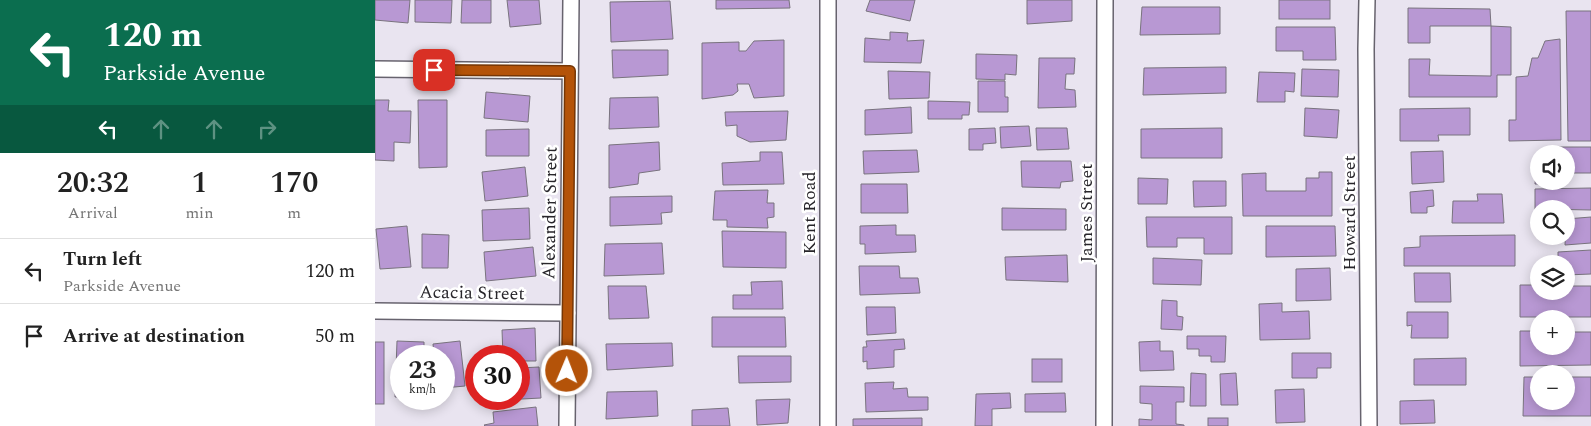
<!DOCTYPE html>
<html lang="en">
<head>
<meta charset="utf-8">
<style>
  :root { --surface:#fff; --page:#f6f6f6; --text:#222; --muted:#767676; --line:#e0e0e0 }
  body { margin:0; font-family:Spectral,serif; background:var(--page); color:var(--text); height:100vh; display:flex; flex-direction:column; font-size:19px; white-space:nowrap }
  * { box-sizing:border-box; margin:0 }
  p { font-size:16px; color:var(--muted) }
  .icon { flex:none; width:28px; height:28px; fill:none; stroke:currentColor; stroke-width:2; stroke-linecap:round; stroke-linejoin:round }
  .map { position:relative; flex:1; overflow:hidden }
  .drawer { display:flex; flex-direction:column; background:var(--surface); width:375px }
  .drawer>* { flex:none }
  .hud { background:#0b6e4f; color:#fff; overflow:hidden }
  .controls { position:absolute; left:1155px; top:145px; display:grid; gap:10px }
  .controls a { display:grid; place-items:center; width:45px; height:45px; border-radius:50%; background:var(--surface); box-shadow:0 2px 12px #0003; font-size:25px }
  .speed { position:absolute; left:15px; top:345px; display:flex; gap:10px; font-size:25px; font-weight:700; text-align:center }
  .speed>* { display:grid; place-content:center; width:65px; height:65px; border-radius:50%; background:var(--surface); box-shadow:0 2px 12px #0003; line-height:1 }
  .speed small { font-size:12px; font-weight:400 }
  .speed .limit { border:8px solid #d22; background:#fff; color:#111 }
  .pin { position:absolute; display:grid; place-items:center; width:42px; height:42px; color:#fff; margin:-21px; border-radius:10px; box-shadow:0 2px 8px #0006 }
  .me { position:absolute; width:55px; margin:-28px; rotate:1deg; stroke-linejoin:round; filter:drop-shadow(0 0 4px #0008) }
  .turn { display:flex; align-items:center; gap:18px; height:105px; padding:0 20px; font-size:22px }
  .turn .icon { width:65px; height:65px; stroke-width:2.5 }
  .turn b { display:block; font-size:35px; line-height:42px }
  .lanes { display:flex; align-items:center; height:48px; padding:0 20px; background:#0003; justify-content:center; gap:25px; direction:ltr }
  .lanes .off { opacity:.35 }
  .eta { display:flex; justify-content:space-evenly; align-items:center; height:85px; text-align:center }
  .eta b { font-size:30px; font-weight:600; line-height:35px }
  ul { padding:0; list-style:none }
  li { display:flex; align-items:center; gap:15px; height:65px; padding:0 20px; border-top:1px solid var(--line) }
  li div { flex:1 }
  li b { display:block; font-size:19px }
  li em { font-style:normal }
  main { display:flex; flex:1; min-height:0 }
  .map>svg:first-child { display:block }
</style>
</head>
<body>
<main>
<section class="drawer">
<div class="hud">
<div class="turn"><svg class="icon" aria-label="left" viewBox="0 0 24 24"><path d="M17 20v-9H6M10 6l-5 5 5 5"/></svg><div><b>120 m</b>Parkside Avenue</div></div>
<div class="lanes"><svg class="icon" aria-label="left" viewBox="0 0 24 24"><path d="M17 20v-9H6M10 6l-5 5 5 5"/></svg><svg class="icon off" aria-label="ahead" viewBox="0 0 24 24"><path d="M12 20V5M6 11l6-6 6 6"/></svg><svg class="icon off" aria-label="ahead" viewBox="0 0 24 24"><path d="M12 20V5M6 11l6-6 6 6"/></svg><svg class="icon off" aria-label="right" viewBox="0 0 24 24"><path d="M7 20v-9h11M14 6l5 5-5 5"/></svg></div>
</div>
<div class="eta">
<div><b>20:32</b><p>Arrival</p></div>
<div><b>1</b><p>min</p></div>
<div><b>170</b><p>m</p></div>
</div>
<ul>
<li><svg class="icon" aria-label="left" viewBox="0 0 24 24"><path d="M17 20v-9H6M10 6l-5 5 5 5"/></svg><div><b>Turn left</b><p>Parkside Avenue</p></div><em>120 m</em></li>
<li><svg class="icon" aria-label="arrive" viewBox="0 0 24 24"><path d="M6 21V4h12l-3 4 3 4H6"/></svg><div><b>Arrive at destination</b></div><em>50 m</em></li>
</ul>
</section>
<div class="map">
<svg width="1216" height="426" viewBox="0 0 1216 426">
  <rect width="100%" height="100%" fill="#e9e4f0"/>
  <g fill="#b898d3" stroke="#79737e">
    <path d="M0,0h35l-2,23 -33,-3z"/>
    <path d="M40,0h37l-1,23 -36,-1z"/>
    <path d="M87,0h29v23h-30z"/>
    <path d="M132,0h32l2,24 -31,3z"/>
    <path d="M341,0h73l1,8 -74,1z"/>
    <path d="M495,0h45l-5,21 -44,-10z"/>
    <path d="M652,0h45v21l-45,3z"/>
    <rect x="904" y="0" width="51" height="19"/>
    <path d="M295,1l3,38 -62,3 -1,-40z"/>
    <path d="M767,7h78v27l-80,1z"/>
    <path d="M1033,8l82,1 1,17h-61v17h-22z"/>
    <path d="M1191,11h25v130h-23z"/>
    <path d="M1116,26l20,1v48h-14v22h-88v-38h21l-1,16 62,1z"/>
    <path d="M901,27h59l1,33h-33v-9h-27z"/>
    <path d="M515,32l18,1 -1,8 17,-1 -3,23 -57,-1 1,-24 25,2z"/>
    <path d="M1185,39l1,101 -52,1v-21h7v-43l12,-1 4,-18h6l7,-17z"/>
    <path d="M409,40v56l-30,2 -5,-14h-12l1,7 -5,4 -31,4v-56l37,-1v9h7l8,-10z"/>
    <path d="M237,50h56v25l-55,3z"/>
    <path d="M601,54l41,1 -1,20 -11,-1v6l-29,-1z"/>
    <path d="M664,58h36l-1,16h-8l-1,15 10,1 1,17 -38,1z"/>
    <path d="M851,67v26l-83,2 1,-27z"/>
    <path d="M927,69l37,1 -1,27 -37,-1z"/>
    <path d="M513,71l42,1 -1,26 -40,1z"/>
    <path d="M884,72l36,1 -1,19 -9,-1v11h-28z"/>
    <path d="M603,81h27v16h3v15h-30z"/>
    <path d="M111,92l44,4 -2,26 -44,-4z"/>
    <path d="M283,97l1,30 -50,2 1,-31z"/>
    <path d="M0,100h14l-1,11h23l-1,32 -16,-1v19l-19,-1z"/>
    <path d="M43,100h29v67l-28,1z"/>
    <path d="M553,101l42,1 -1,13h-7v4h-34z"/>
    <path d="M536,107l1,26 -47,2v-25z"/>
    <path d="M930,108l34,2 -2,28 -33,-2z"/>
    <path d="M1095,108v27h-32l1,6h-39v-32z"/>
    <path d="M413,111l-2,29 -36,2 -13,-6v-11l-11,1 -1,-14z"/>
    <path d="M654,126l2,20 -30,2 -1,-21z"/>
    <path d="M620,128l1,15 -13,1v6h-14v-21z"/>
    <path d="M661,128h31l2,21 -32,1z"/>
    <path d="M847,128v30h-81v-29z"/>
    <path d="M154,129v27h-43v-26z"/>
    <path d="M284,142l1,28 -21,3 -1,11 -29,4v-43z"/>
    <path d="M1176,147h40v26h-25v-19h-15z"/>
    <path d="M542,150l2,22 -55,2 -1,-23z"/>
    <path d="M1068,151l1,31 -32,2 -1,-32z"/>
    <path d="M385,152h22l2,32 -61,1 -1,-22 38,-2z"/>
    <path d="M646,161h50l2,20 -12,1 -1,6 -38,-1z"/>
    <path d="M150,167l3,29 -43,5 -3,-29z"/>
    <path d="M1161,170h3v11h17v3h-21z"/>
    <path d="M944,172h13v44h-89l-1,-42 24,-1v18h40v-13h13z"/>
    <path d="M763,178l30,1 -1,25h-29z"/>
    <path d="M818,181h33v25l-32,1z"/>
    <path d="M486,184h46l1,29h-47z"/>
    <path d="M1216,188v22l-52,-1 -4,1v-21z"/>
    <path d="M393,190l-1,13h7v14l-7,1 1,10 -41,-1v-7h-14l2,-29z"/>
    <path d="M1058,190l1,16 -7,1v6h-16l-1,-21z"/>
    <path d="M1102,194h25l2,29h-52l1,-22h25z"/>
    <path d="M297,196v16l-11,1 1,11 -52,2v-29z"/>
    <path d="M154,208l1,31 -47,2 -1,-31z"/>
    <path d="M627,208l64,1v21h-64z"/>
    <path d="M771,217h86v37h-28v-16h-27v9h-30z"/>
    <path d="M1216,217v26l-26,2 1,-26z"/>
    <path d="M521,225v10h19l1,17 -51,2v-10h-5v-18z"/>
    <path d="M32,226l4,41 -31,2 -4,-40z"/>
    <path d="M891,226h69l1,30 -70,1z"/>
    <path d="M347,231l64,1v36l-63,-1z"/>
    <path d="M47,234l27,1 -1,33h-26z"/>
    <path d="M1140,235v31h-111v-18l16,-1v-11z"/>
    <path d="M287,243l2,31 -60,2 1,-32z"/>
    <path d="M158,247l3,29 -50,5 -2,-29z"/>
    <path d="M1216,250v24l-25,1v-11h-8v-12z"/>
    <path d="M692,255l1,27 -62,-2 -1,-23z"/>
    <path d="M778,258l49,2 -1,25 -48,-1z"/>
    <path d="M484,266h40l1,12h18l2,15 -60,2z"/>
    <path d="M955,268l1,32 -35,1v-32z"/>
    <path d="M1039,273h36l1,29h-36z"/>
    <path d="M407,281l1,28h-50v-14h19l-1,-13z"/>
    <path d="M1145,285h19v6h27v-5h25v31h-71z"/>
    <path d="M233,286h38l3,32 -40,1z"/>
    <path d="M787,300l15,1v15l6,1 -1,13 -21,-1z"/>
    <path d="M907,303v9l27,-1 1,28 -50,1 -1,-36z"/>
    <path d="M491,307h29l1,26 -29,2z"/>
    <path d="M1032,312h41v26h-37l1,-13 -5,1z"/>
    <path d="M337,317h73l1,30h-74z"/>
    <path d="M160,328l1,33h-17v-5h-16l-1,-26z"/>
    <path d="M1145,331h19v15h27v-14h25v33l-71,1z"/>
    <path d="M812,336h39l-1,26h-14v-6h-12v-7h-12z"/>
    <path d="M529,339l1,10 -11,1v17l-27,2v-8l-4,1v-15h4l-1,-6z"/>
    <path d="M22,341l27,1v14h-23v41h-6z"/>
    <path d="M85,341l5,45 -21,2v-32h-10l-1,-12z"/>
    <path d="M785,341v10h13l1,19 -34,1 -1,-29z"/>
    <rect x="0" y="342" width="9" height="62"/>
    <path d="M297,343l1,23 -66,4 -1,-26z"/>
    <path d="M917,353h39v15h-14v10h-25z"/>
    <path d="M363,356h53v26l-52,1z"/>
    <path d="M1091,358v27h-52v-26z"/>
    <rect x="657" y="359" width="30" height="23"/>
    <path d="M164,367l2,31 -38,2v-1h16v-31z"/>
    <path d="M816,373l15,1v32h-16z"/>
    <path d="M861,373l2,32h-17l-1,-31z"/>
    <path d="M1149,377h15v24h27v-24h25v39h-68z"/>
    <path d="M519,382l-1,7 14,-1 1,9h20v13l-62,2 -1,-29z"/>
    <path d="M765,386l44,1v15h-8v22l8,1v1h-45v-7l13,1v-16l-12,-1z"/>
    <path d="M929,389l1,33 -29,1 -1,-33z"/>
    <path d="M282,391l1,25 -52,3 1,-27z"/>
    <path d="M635,393l1,15 -19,1v17h-17l1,-32z"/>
    <path d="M690,393l1,19h-41v-18z"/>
    <path d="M415,399l-2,24 -31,2 -1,-25z"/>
    <path d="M1059,400l1,23 -35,1v-23z"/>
    <path d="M161,407l2,19h-53l-1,-1 10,-2 -1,-11z"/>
    <path d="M353,408l2,18h-38v-16z"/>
    <path d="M547,418v8h-69v-7z"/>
    <rect x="833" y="418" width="20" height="8"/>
  </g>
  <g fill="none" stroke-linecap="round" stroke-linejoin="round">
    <defs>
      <g id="street">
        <path d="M992,0l-1,49 3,377"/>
        <path d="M0,69l195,2"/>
        <path d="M0,311l193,2"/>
        <path d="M192,426l4,-426"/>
        <path d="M453,426v-426"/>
        <path d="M729,426l1,-426"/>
      </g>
    </defs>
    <use href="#street" stroke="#67636e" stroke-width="18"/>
    <use href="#street" stroke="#fff" stroke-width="15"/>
  </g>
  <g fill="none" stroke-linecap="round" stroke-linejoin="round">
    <defs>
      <path id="route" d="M59,70l136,1 -3,300"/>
    </defs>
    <use href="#route" stroke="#753606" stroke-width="12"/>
    <use href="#route" stroke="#b45309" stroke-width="9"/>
  </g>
  <g text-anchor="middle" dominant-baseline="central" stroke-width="5" stroke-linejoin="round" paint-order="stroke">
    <g font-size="18" fill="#27252a" stroke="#fff">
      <text transform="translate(175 213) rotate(-89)">Alexander Street</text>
      <text transform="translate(434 213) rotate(-90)">Kent Road</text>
      <text transform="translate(711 213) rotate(-90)">James Street</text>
      <text transform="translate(974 213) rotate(-90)">Howard Street</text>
      <text transform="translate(97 293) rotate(1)">Acacia Street</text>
    </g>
  </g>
</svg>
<div class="controls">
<a><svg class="icon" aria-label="sound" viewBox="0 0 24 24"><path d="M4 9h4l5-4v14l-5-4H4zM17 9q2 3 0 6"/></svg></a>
<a><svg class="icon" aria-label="search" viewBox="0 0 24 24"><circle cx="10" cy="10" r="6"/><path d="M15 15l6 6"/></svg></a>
<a><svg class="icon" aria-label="layers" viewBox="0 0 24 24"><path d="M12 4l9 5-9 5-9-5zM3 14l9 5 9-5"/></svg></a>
<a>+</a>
<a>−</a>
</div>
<div class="speed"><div>23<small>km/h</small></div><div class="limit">30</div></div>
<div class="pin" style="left:59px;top:70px;background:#d93025"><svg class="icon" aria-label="arrive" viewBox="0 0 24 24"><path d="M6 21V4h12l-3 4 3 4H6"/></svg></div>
<svg class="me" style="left:192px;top:371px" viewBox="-20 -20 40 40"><circle r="17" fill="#b45309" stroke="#fff" stroke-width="3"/><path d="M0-11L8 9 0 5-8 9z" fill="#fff"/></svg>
</div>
</main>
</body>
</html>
